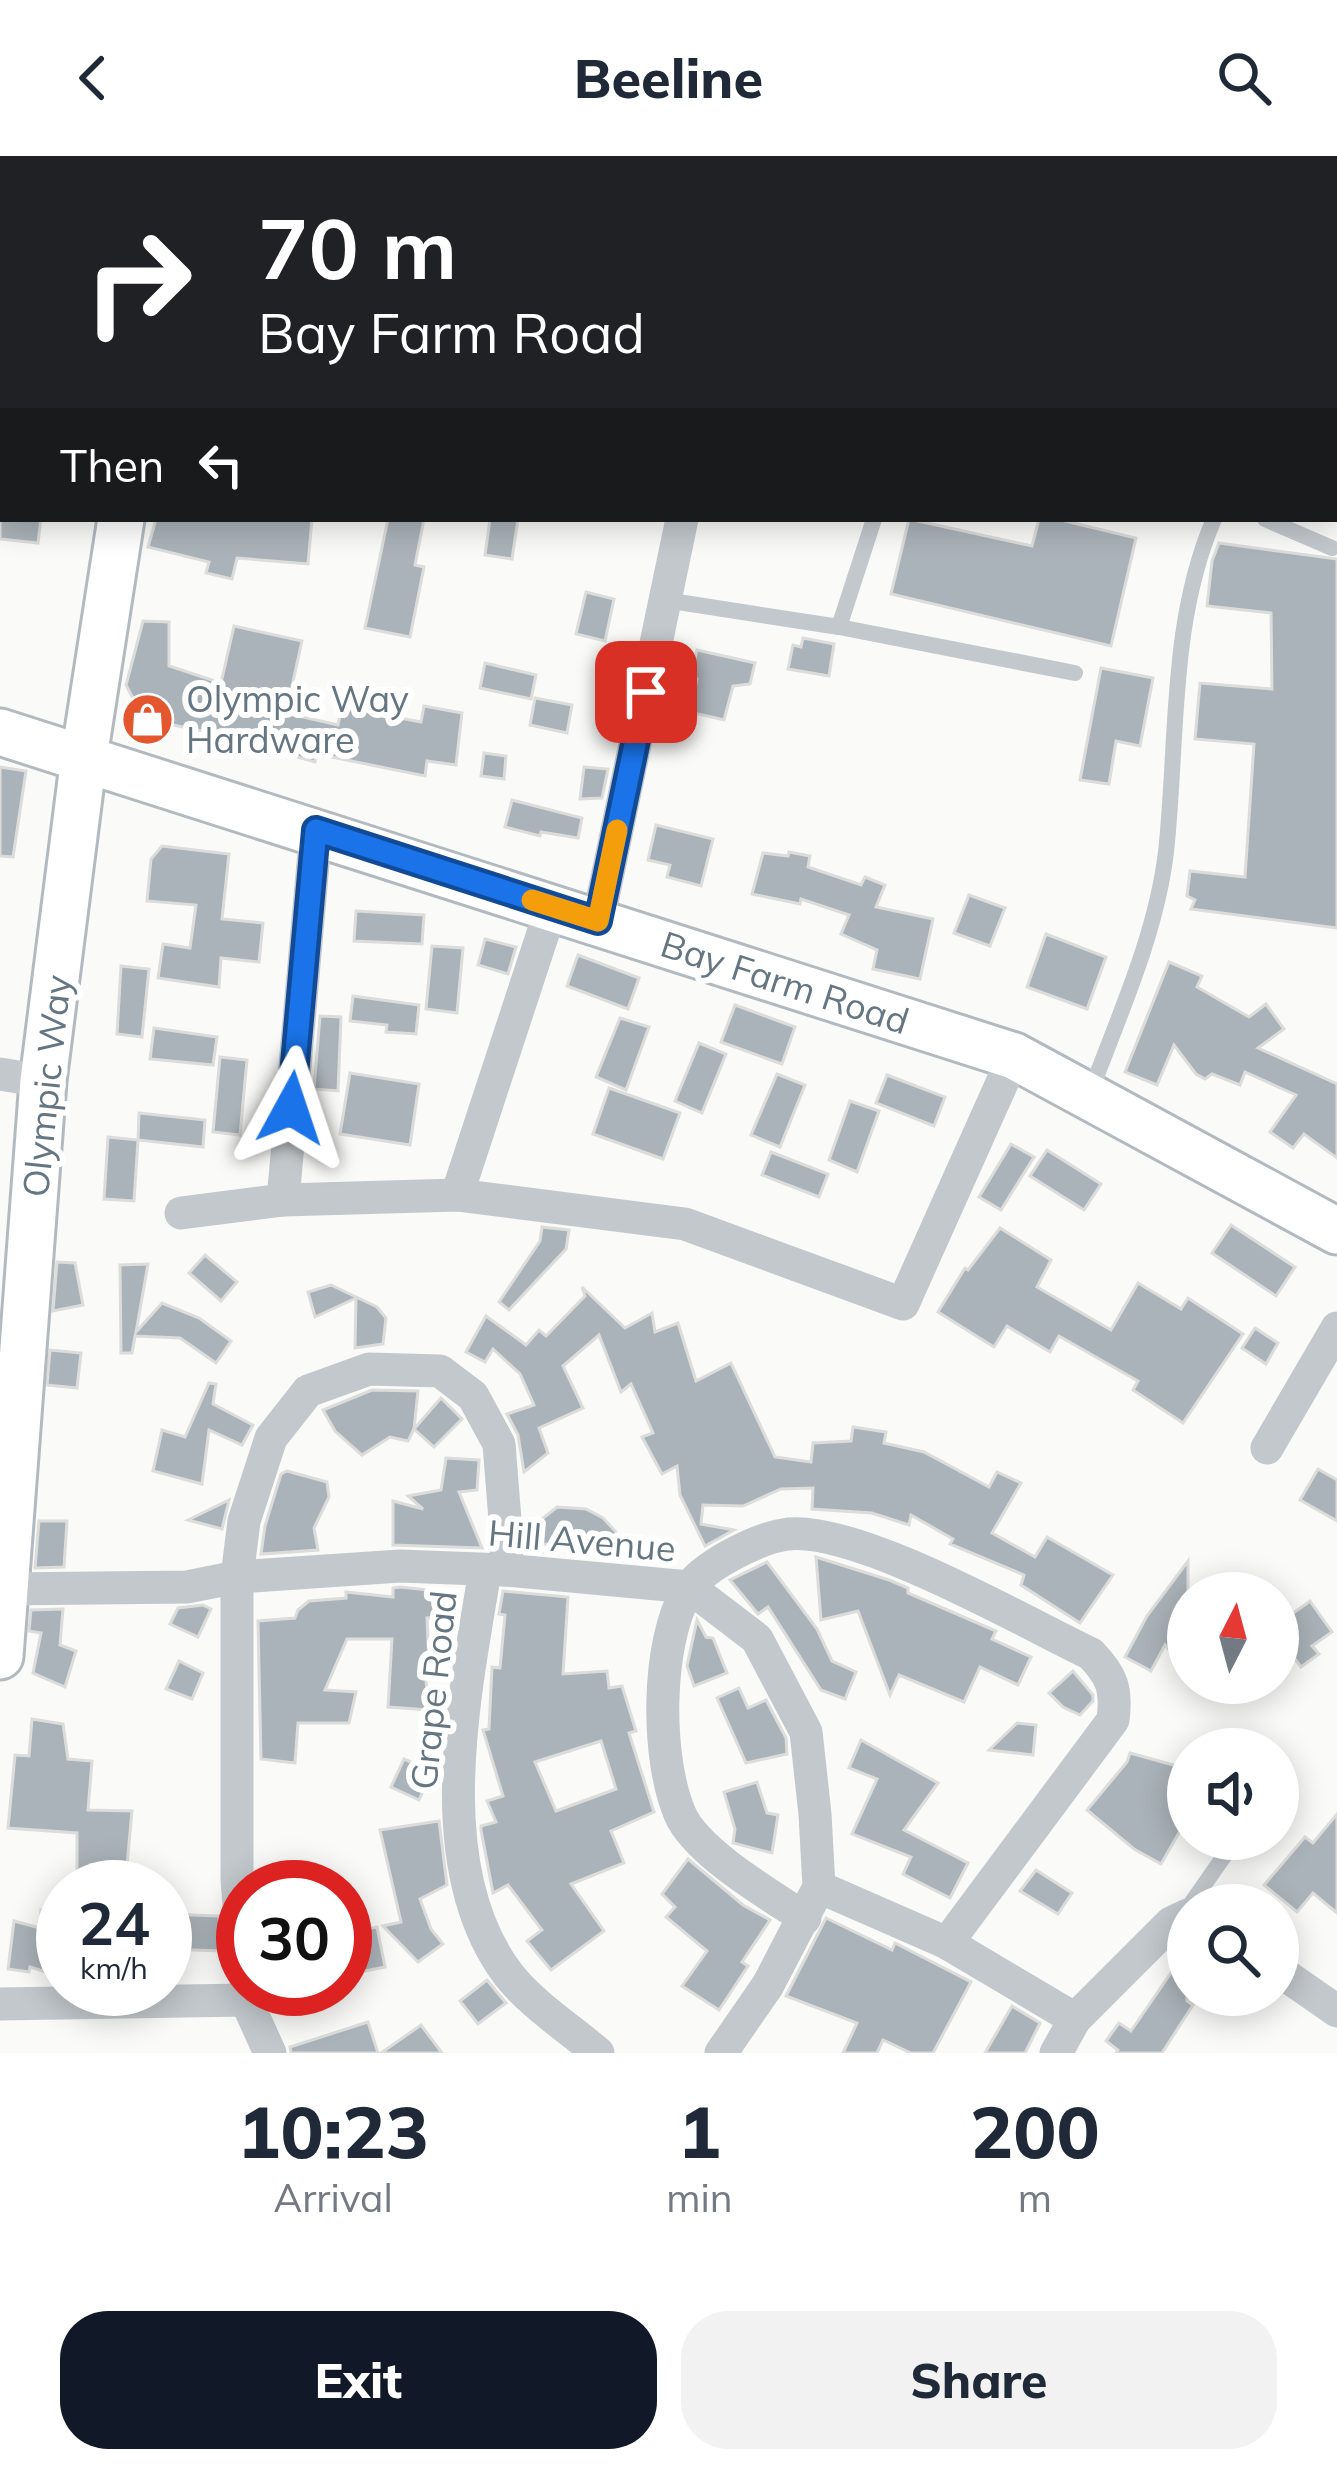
<!DOCTYPE html>
<html lang="en">
<head>
<meta charset="utf-8">
<style>
  :root { --surface:#fff; --page:#f2f2f3; --text:#1f2937; --muted:#747a83; --accent:#111827 }
  body { margin:0; font-family:Mulish,sans-serif; background:var(--page); color:var(--text); height:100vh; display:flex; flex-direction:column; font-size:45px; white-space:nowrap }
  * { box-sizing:border-box; margin:0 }
  p { font-size:39px; color:var(--muted) }
  .icon { flex:none; width:66px; height:66px; fill:none; stroke:currentColor; stroke-width:2; stroke-linecap:round; stroke-linejoin:round }
  .map { position:relative; height:1897px; overflow:hidden }
  .side { display:flex; flex-direction:column; background:var(--surface); flex:1 }
  .side>* { flex:none }
  .banner { position:absolute; left:0px; top:0px; width:1338px; height:366px; box-shadow:0 6px 30px #0003; background:#202124; color:#fff; overflow:hidden }
  .needle { width:78px; rotate:6deg }
  .buttons { position:absolute; left:1167px; top:1416px; display:grid; gap:24px }
  .buttons a { display:grid; place-items:center; width:132px; height:132px; border-radius:50%; background:var(--surface); box-shadow:0 6px 30px #0003; font-size:60px }
  .speed { position:absolute; left:36px; top:1704px; display:flex; gap:24px; font-size:60px; font-weight:700; text-align:center }
  .speed>* { display:grid; place-content:center; width:156px; height:156px; border-radius:50%; background:var(--surface); box-shadow:0 6px 30px #0003; line-height:1 }
  .speed small { font-size:30px; font-weight:400 }
  .speed .limit { border:18px solid #d22; background:#fff; color:#111 }
  .pin { position:absolute; display:grid; place-items:center; width:102px; height:102px; color:#fff; margin:-51px; border-radius:24px; box-shadow:0 6px 18px #0006 }
  .me { position:absolute; width:132px; margin:-66px; rotate:5deg; stroke-linejoin:round; filter:drop-shadow(0 0 9px #0008) }
  .turn { display:flex; align-items:center; gap:42px; height:252px; padding:0 60px; font-size:54px }
  .turn .icon { width:156px; height:156px; stroke-width:2.5 }
  .turn b { display:block; font-size:84px; line-height:102px }
  .then { display:flex; align-items:center; height:114px; padding:0 60px; background:#0003; gap:24px; font-size:45px }
  .eta { display:flex; justify-content:space-evenly; align-items:center; height:204px; text-align:center }
  .eta b { font-size:72px; font-weight:800; line-height:84px }
  .primary-button { display:flex; gap:24px; margin-top:auto; padding:24px 60px }
  .primary-button a { flex:1; height:138px; border-radius:48px; background:var(--accent); color:#fff; font-size:48px; font-weight:800; line-height:138px; text-align:center }
  .primary-button a+a { background:var(--page); color:var(--text) }
  header { display:flex; justify-content:space-between; align-items:center; height:156px; padding:0 60px; background:var(--surface); font-size:54px; font-weight:800 }
  .map>svg:first-child { display:block }
</style>
</head>
<body>
<header><svg class="icon" aria-label="back" viewBox="0 0 24 24"><path d="M15 5l-7 7 7 7"/></svg>Beeline<svg class="icon" aria-label="search" viewBox="0 0 24 24"><circle cx="10" cy="10" r="6"/><path d="M15 15l6 6"/></svg></header>
<div class="map">
<svg width="1337" height="1897" viewBox="0 0 1337 1897">
  <rect width="100%" height="100%" fill="#fafaf8"/>
  <g fill="#aab3b9" stroke="#dcdcda" stroke-width="3" fill-rule="evenodd">
    <path d="M0,363h41l-3,24 -38,-4z"/>
    <path d="M156,363h156l-4,45 -71,-6 -5,21 -26,-6 3,-11 -61,-15z"/>
    <path d="M388,363h36l-9,46 9,2 -14,70 -45,-9z"/>
    <path d="M490,363h28l-6,40 -27,-4z"/>
    <path d="M909,363l123,27 7,-27h18l79,19 -25,108 -220,-52z"/>
    <path d="M1219,387l118,16v369l-146,-19 4,-9 -8,-4 3,-25 55,6 9,-133 -59,-5 5,-56 72,6 -1,-76 -64,-7 5,-45z"/>
    <path d="M586,436l28,7 -9,42 -29,-7z"/>
    <path d="M143,465l26,1v44l52,17 13,-57 68,15 -16,72 52,12 4,-18 79,15 3,-16 38,7 -6,52 -29,-4 -2,15 -108,-22 -2,8 -108,-30 -63,-13 -18,-34z"/>
    <path d="M803,482l31,6 -5,32 -41,-7 5,-24 8,2z"/>
    <path d="M697,494l58,13 -5,21 -17,2 -9,34 -34,-8 7,-33 -6,-2z"/>
    <path d="M485,507l51,12 -5,24 -51,-11z"/>
    <path d="M1101,512l52,10 -13,68 -24,-5 -7,43 -29,-4z"/>
    <path d="M535,542l37,7 -5,28 -37,-8z"/>
    <path d="M484,597l22,3 -2,23 -23,-3z"/>
    <path d="M0,611l26,4 -13,86 -13,-1z"/>
    <path d="M584,611l24,2 -6,29 -22,1z"/>
    <path d="M512,644l70,18 -4,20 -37,-6 -1,4 -35,-9z"/>
    <path d="M656,669l57,14 -12,47 -34,-9 3,-12 -22,-5z"/>
    <path d="M162,690l67,8 -7,65 41,4 -4,39 -38,-4 -2,29 -61,-9 5,-34 27,4 6,-43 -49,-4 4,-42z"/>
    <path d="M789,696l21,4 -2,11 53,18 4,-8 20,8 -9,22 57,12 -13,60 -47,-10 4,-19 -36,-16 8,-19 -48,-16 -1,5 -48,-10 11,-41 25,3z"/>
    <path d="M969,739l36,13 -15,38 -36,-13z"/>
    <path d="M356,755l68,4 -2,29 -68,-3z"/>
    <path d="M1046,778l60,23 -19,52 -60,-22z"/>
    <path d="M485,783l31,8 -8,27 -30,-9z"/>
    <path d="M432,790l31,2 -6,65 -31,-4z"/>
    <path d="M578,799l61,23 -11,31 -61,-23z"/>
    <path d="M1169,806l33,14 -5,11 52,30 17,-13 18,25 -26,19 79,36v74l-33,-24 -11,14 -23,-16 26,-37 -51,-23 -5,13 -28,-11 -7,5 -9,-5 -22,-29 -17,40 -32,-13z"/>
    <path d="M121,810l28,3 -7,68 -25,-3z"/>
    <path d="M353,840l66,9 -3,29 -30,-2 1,-7 -37,-4z"/>
    <path d="M735,849l60,22 -13,37 -61,-22z"/>
    <path d="M320,860l21,1 -3,74 -24,-2z"/>
    <path d="M620,862l29,9 -23,63 -30,-13z"/>
    <path d="M154,872l63,9 -4,28 -63,-6z"/>
    <path d="M699,887l27,11 -24,59 -27,-12z"/>
    <path d="M220,901l27,3 -7,75 -27,-3z"/>
    <path d="M350,917l69,11 -9,61 -70,-11z"/>
    <path d="M777,918l28,11 -25,62 -29,-12z"/>
    <path d="M887,919l58,22 -11,29 -58,-23z"/>
    <path d="M609,932l71,25 -17,46 -70,-25z"/>
    <path d="M850,945l29,10 -22,61 -28,-12z"/>
    <path d="M139,957l66,7 -2,27 -65,-7z"/>
    <path d="M108,981l30,3 -4,61 -30,-2z"/>
    <path d="M1011,988l23,13 -33,53 -22,-13z"/>
    <path d="M1047,994l54,34 -17,26 -54,-34z"/>
    <path d="M771,996l57,22 -9,23 -57,-22z"/>
    <path d="M1231,1069l64,42 -19,29 -64,-43z"/>
    <path d="M542,1071l27,3 -3,19 -57,61 -10,-8 41,-61z"/>
    <path d="M1000,1072l51,32 -14,27 74,43 27,-47 43,26 7,-11 55,36 -60,89 -50,-33 5,-9 -79,-45 -9,16 -43,-26 -13,21 -56,-35 27,-44 3,2z"/>
    <path d="M205,1099l32,27 -16,19 -32,-28z"/>
    <path d="M57,1106l18,1 8,42 -30,6z"/>
    <path d="M148,1108l-12,68 26,-29 37,15 32,23 -15,22 -36,-25 -45,-2 -3,17h-11l-1,-88z"/>
    <path d="M331,1129l46,22 9,11 -3,26 -28,4 1,-50 -41,19 -7,-25z"/>
    <path d="M582,1131l43,41 27,-15 3,19 23,-9 18,58 35,-18 44,94 36,5 2,-19 38,-2 2,-14 33,5 -2,11 40,9 65,35 8,-15 24,11 -29,50 43,24 12,-20 66,38 -33,48 -59,-38 3,-10 -74,-31 3,-5 -42,-24 -2,10 -37,-12 -60,-4 1,-21 -32,1 -38,17 -40,-1 -2,19 33,6 -29,16 -25,-51 -3,-29 -15,8 -20,-37 11,-4 -22,-49 -10,8 -22,-57 -36,31 20,42 -44,20 9,25 -24,19 -6,-37 -11,-21 27,-9 -14,-31 -27,-25 -8,13 -19,-10 20,-36 40,29 13,-15 7,6 39,-40z"/>
    <path d="M1255,1172l23,15 -12,21 -24,-16z"/>
    <path d="M50,1194l31,3 -4,35 -30,-3z"/>
    <path d="M209,1227l7,1 -3,20 40,21 -11,20 -33,-15 -7,54 -49,-13 9,-41 23,7z"/>
    <path d="M372,1234l46,1 -4,38 -6,12 -18,-4 -28,18 -27,-24 -12,-21z"/>
    <path d="M441,1242l21,21 -28,28 -20,-18z"/>
    <path d="M446,1302l33,2 -2,30 -18,2 23,56 -89,-3v-44l30,8 -15,-13 33,-6z"/>
    <path d="M1318,1313l19,11v41l-37,-21z"/>
    <path d="M287,1315l40,11 2,15 -15,31 4,22 -57,4 4,-28 16,-52z"/>
    <path d="M229,1344l-7,29 -34,-9z"/>
    <path d="M557,1351l29,2 17,9 13,14 -1,19 -80,-8 6,9 -9,-1 1,-8 -5,-1 -1,-11z"/>
    <path d="M39,1365h28l-3,46 -29,1z"/>
    <path d="M816,1401l73,23 19,8v5l88,38 -4,8 39,18 -13,28 -38,-18 -16,35 -65,-27 -9,20 -32,-84 -37,9z"/>
    <path d="M1188,1405v111l-23,-27 -14,26 -26,-14 22,-41z"/>
    <path d="M767,1406l50,67 15,32 24,11 -11,27 -24,-9 -53,-83 -10,7 -28,-34z"/>
    <path d="M400,1431l48,5 -2,25 -19,1 2,47 -5,2 6,43 -42,-3 4,-68h-45l-22,51 31,2 -7,31h-51l-3,40 -34,-4 -3,-138 37,-3 3,-8 11,-9 37,-3v-6l47,5v-9z"/>
    <path d="M503,1435l65,6 -5,77 44,-3 2,17 13,-2 14,45 -7,2 25,79 -43,19 13,32 -53,21 33,47 -53,39 -24,-29 15,-11 -34,-45 -15,8 -12,-63v-4l15,-4 -9,-21 16,-5 -20,-66 6,-1 3,-62 8,1 5,-53 -6,-1zM601,1585l15,48 -60,22 -21,-49z"/>
    <path d="M1310,1445l22,31 -20,14 7,8 -18,13 -23,-31v-12z"/>
    <path d="M203,1449l8,4 -13,28 -28,-13 8,-16z"/>
    <path d="M63,1453l-3,36 16,6 -11,36 -32,-14 8,-40 -12,-2 2,-21z"/>
    <path d="M697,1464l9,17 7,1 14,35 -33,13 -7,-20z"/>
    <path d="M179,1505l24,12 -11,26 -26,-10z"/>
    <path d="M1073,1515l20,24v6l-13,14 -17,-8 -14,-14z"/>
    <path d="M739,1532l9,20 18,-8 20,38 1,16 -41,9 -29,-65z"/>
    <path d="M32,1563l31,5 5,35 24,2 -4,49 44,1 -7,76h-48v-54l-69,-5 7,-73 14,1z"/>
    <path d="M1017,1567l19,2 -3,30 -44,-5z"/>
    <path d="M861,1584l77,43 -34,47 64,33 -18,35 -47,-24 8,-17 -59,-23 25,-55 -28,-11z"/>
    <path d="M1130,1597l58,16v48l-27,47 -27,-15 -47,-39 40,-48z"/>
    <path d="M404,1603l28,12 -13,29 -28,-13z"/>
    <path d="M757,1626l10,31 11,2 -6,38 -39,-10 2,-14 -11,-37z"/>
    <path d="M1337,1658v99l-24,-20 -16,19 -33,-27 41,-48 8,6z"/>
    <path d="M439,1665l8,64 -27,14 11,30 12,15 -25,18 -35,-36 18,-4 -21,-92z"/>
    <path d="M688,1703l55,46 27,15 -28,42 6,4 -29,44 -37,-24 25,-35 -41,-34 9,-10 -13,-13z"/>
    <path d="M1036,1714l36,23 -14,21 -38,-23z"/>
    <path d="M63,1753l-4,67 -29,-9 -1,5 -21,-3 6,-48 26,7 1,-18z"/>
    <path d="M165,1758l54,2 2,35 -56,-2z"/>
    <path d="M826,1762l66,32 3,-7 76,39 -38,71h-22l-28,-13 -6,13h-34l14,-30 -71,-27z"/>
    <path d="M377,1771l8,40 -40,8v-42z"/>
    <path d="M1188,1792l-1,53 6,4 -31,48h-46l2,-3 -12,-9 13,-18 12,8z"/>
    <path d="M487,1824l19,23 -28,21 -18,-23z"/>
    <path d="M1012,1850l28,17 -15,30h-40z"/>
    <path d="M368,1866l10,31h-87l-1,-6z"/>
    <path d="M421,1869l21,28h-61z"/>
  </g>
  <g fill="none" stroke-linecap="round" stroke-linejoin="round">
    <defs>
      <g id="secondary">
        <path d="M166,3v-3"/>
        <path d="M0,576l1014,324 323,175"/>
        <path d="M0,1500l43,-575 41,-324 37,-238"/>
      </g>
    </defs>
    <use href="#secondary" stroke="#b3babf" stroke-width="51"/>
    <g stroke="#c3c8cc" stroke-width="16">
      <path d="M1265,363l67,29"/>
      <path d="M665,444l174,27 236,46"/>
      <path d="M839,471l35,-108"/>
      <path d="M1089,940c29,-79 67,-160 77,-244 12,-110 3,-229 48,-333"/>
      <path d="M1278,1622l1,-1"/>
      <path d="M1190,1749l46,-66"/>
    </g>
    <g stroke="#c3c8cc" stroke-width="33">
      <path d="M373,0l13,3"/>
      <path d="M968,3l1,-3"/>
      <path d="M0,134h3"/>
      <path d="M598,765l84,-402"/>
      <path d="M0,918l43,7"/>
      <path d="M457,1039l95,-289"/>
      <path d="M283,1044l33,-370"/>
      <path d="M181,1057l102,-13 174,-5 228,29 218,80 111,-248"/>
      <path d="M1267,1292l70,-120"/>
      <path d="M485,1415c-20,123 -58,295 23,403 21,28 63,56 90,79"/>
      <path d="M4,1433l183,-2 50,-10 163,-11 105,4 184,17 68,52 49,93 9,82 4,73 -51,98 -47,68"/>
      <path d="M819,1731l128,56 128,76"/>
      <path d="M805,1762c-35,-23 -109,-66 -125,-104 -24,-56 -24,-170 7,-223 15,-25 71,-53 101,-57 71,-7 234,87 303,120 21,22 26,35 22,66l-166,223"/>
      <path d="M243,1802l-6,-79v-302l7,-56 27,-83 37,-47 61,-22 71,2 33,25 26,48 8,101 -2,25"/>
      <path d="M1278,1814l59,41"/>
      <path d="M245,1833l1,11 24,53"/>
      <path d="M0,1848l246,-4"/>
      <path d="M1056,1897l19,-34 96,-96 17,-8"/>
    </g>
    <use href="#secondary" stroke="#fff" stroke-width="45"/>
  </g>
  <g fill="none" stroke-linecap="round" stroke-linejoin="round">
    <defs>
      <path id="route" d="M291,952l25,-278 282,91 48,-229"/>
    </defs>
    <use href="#route" stroke="#114b97" stroke-width="30"/>
    <use href="#route" stroke="#1a73e8" stroke-width="21"/>
    <path stroke="#f59e0b" stroke-width="21" d="M532,744l66,21 19,-91"/>
  </g>
  <defs>
    <symbol id="shop-disc" viewBox="-11 -11 22 22"><circle r="9.5" fill="#e4572e" stroke="#fff"/><path d="M-5-2.5h2.3a2.7 3.5 0 0 1 5.4 0H5L5.5 6h-11ZM-1.5-2.5h3a1.5 2.3 0 0 0-3 0Z" fill="#fff"/></symbol>
  </defs>
  <g fill-rule="evenodd">
    <use href="#shop-disc" x="118" y="534" width="59" height="59"/>
  </g>
  <g text-anchor="middle" dominant-baseline="central" stroke-width="12" stroke-linejoin="round" paint-order="stroke">
    <g font-size="36" fill="#657683" stroke="#fff" text-anchor="start">
      <text x="186" y="542">Olympic Way<tspan x="186" dy="41">Hardware</tspan></text>
    </g>
    <g font-size="36" fill="#657683" stroke="#fff">
      <text transform="translate(785 826) rotate(18)">Bay Farm Road</text>
      <text transform="translate(46 930) rotate(-84)">Olympic Way</text>
      <text transform="translate(582 1384) rotate(5)">Hill Avenue</text>
      <text transform="translate(433 1534) rotate(-84)">Grape Road</text>
    </g>
  </g>
</svg>
<div class="buttons">
<a><svg class="needle" viewBox="-14 -14 28 28"><path d="M0-13l5 13h-10z" fill="#e53935"/><path d="M0 13l5-13h-10z" fill="#747a83"/></svg></a>
<a><svg class="icon" aria-label="sound" viewBox="0 0 24 24"><path d="M4 9h4l5-4v14l-5-4H4zM17 9q2 3 0 6"/></svg></a>
<a><svg class="icon" aria-label="search" viewBox="0 0 24 24"><circle cx="10" cy="10" r="6"/><path d="M15 15l6 6"/></svg></a>
</div>
<div class="speed"><div>24<small>km/h</small></div><div class="limit">30</div></div>
<div class="pin" style="left:646px;top:536px;background:#d93025"><svg class="icon" aria-label="arrive" viewBox="0 0 24 24"><path d="M6 21V4h12l-3 4 3 4H6"/></svg></div>
<svg class="me" style="left:291px;top:952px" viewBox="-20 -20 40 40"><path d="M0-17L14 15 0 8-14 15z" fill="#1a73e8" stroke="#fff" stroke-width="4"/></svg>
<div class="banner">
<div class="turn"><svg class="icon" aria-label="right" viewBox="0 0 24 24"><path d="M7 20v-9h11M14 6l5 5-5 5"/></svg><div><b>70 m</b>Bay Farm Road</div></div>
<div class="then">Then<svg class="icon" aria-label="left" viewBox="0 0 24 24"><path d="M17 20v-9H6M10 6l-5 5 5 5"/></svg></div>
</div>
</div>
<section class="side">
<div class="eta">
<div><b>10:23</b><p>Arrival</p></div>
<div><b>1</b><p>min</p></div>
<div><b>200</b><p>m</p></div>
</div>
<div class="primary-button"><a>Exit</a><a>Share</a></div>
</section>
</body>
</html>
